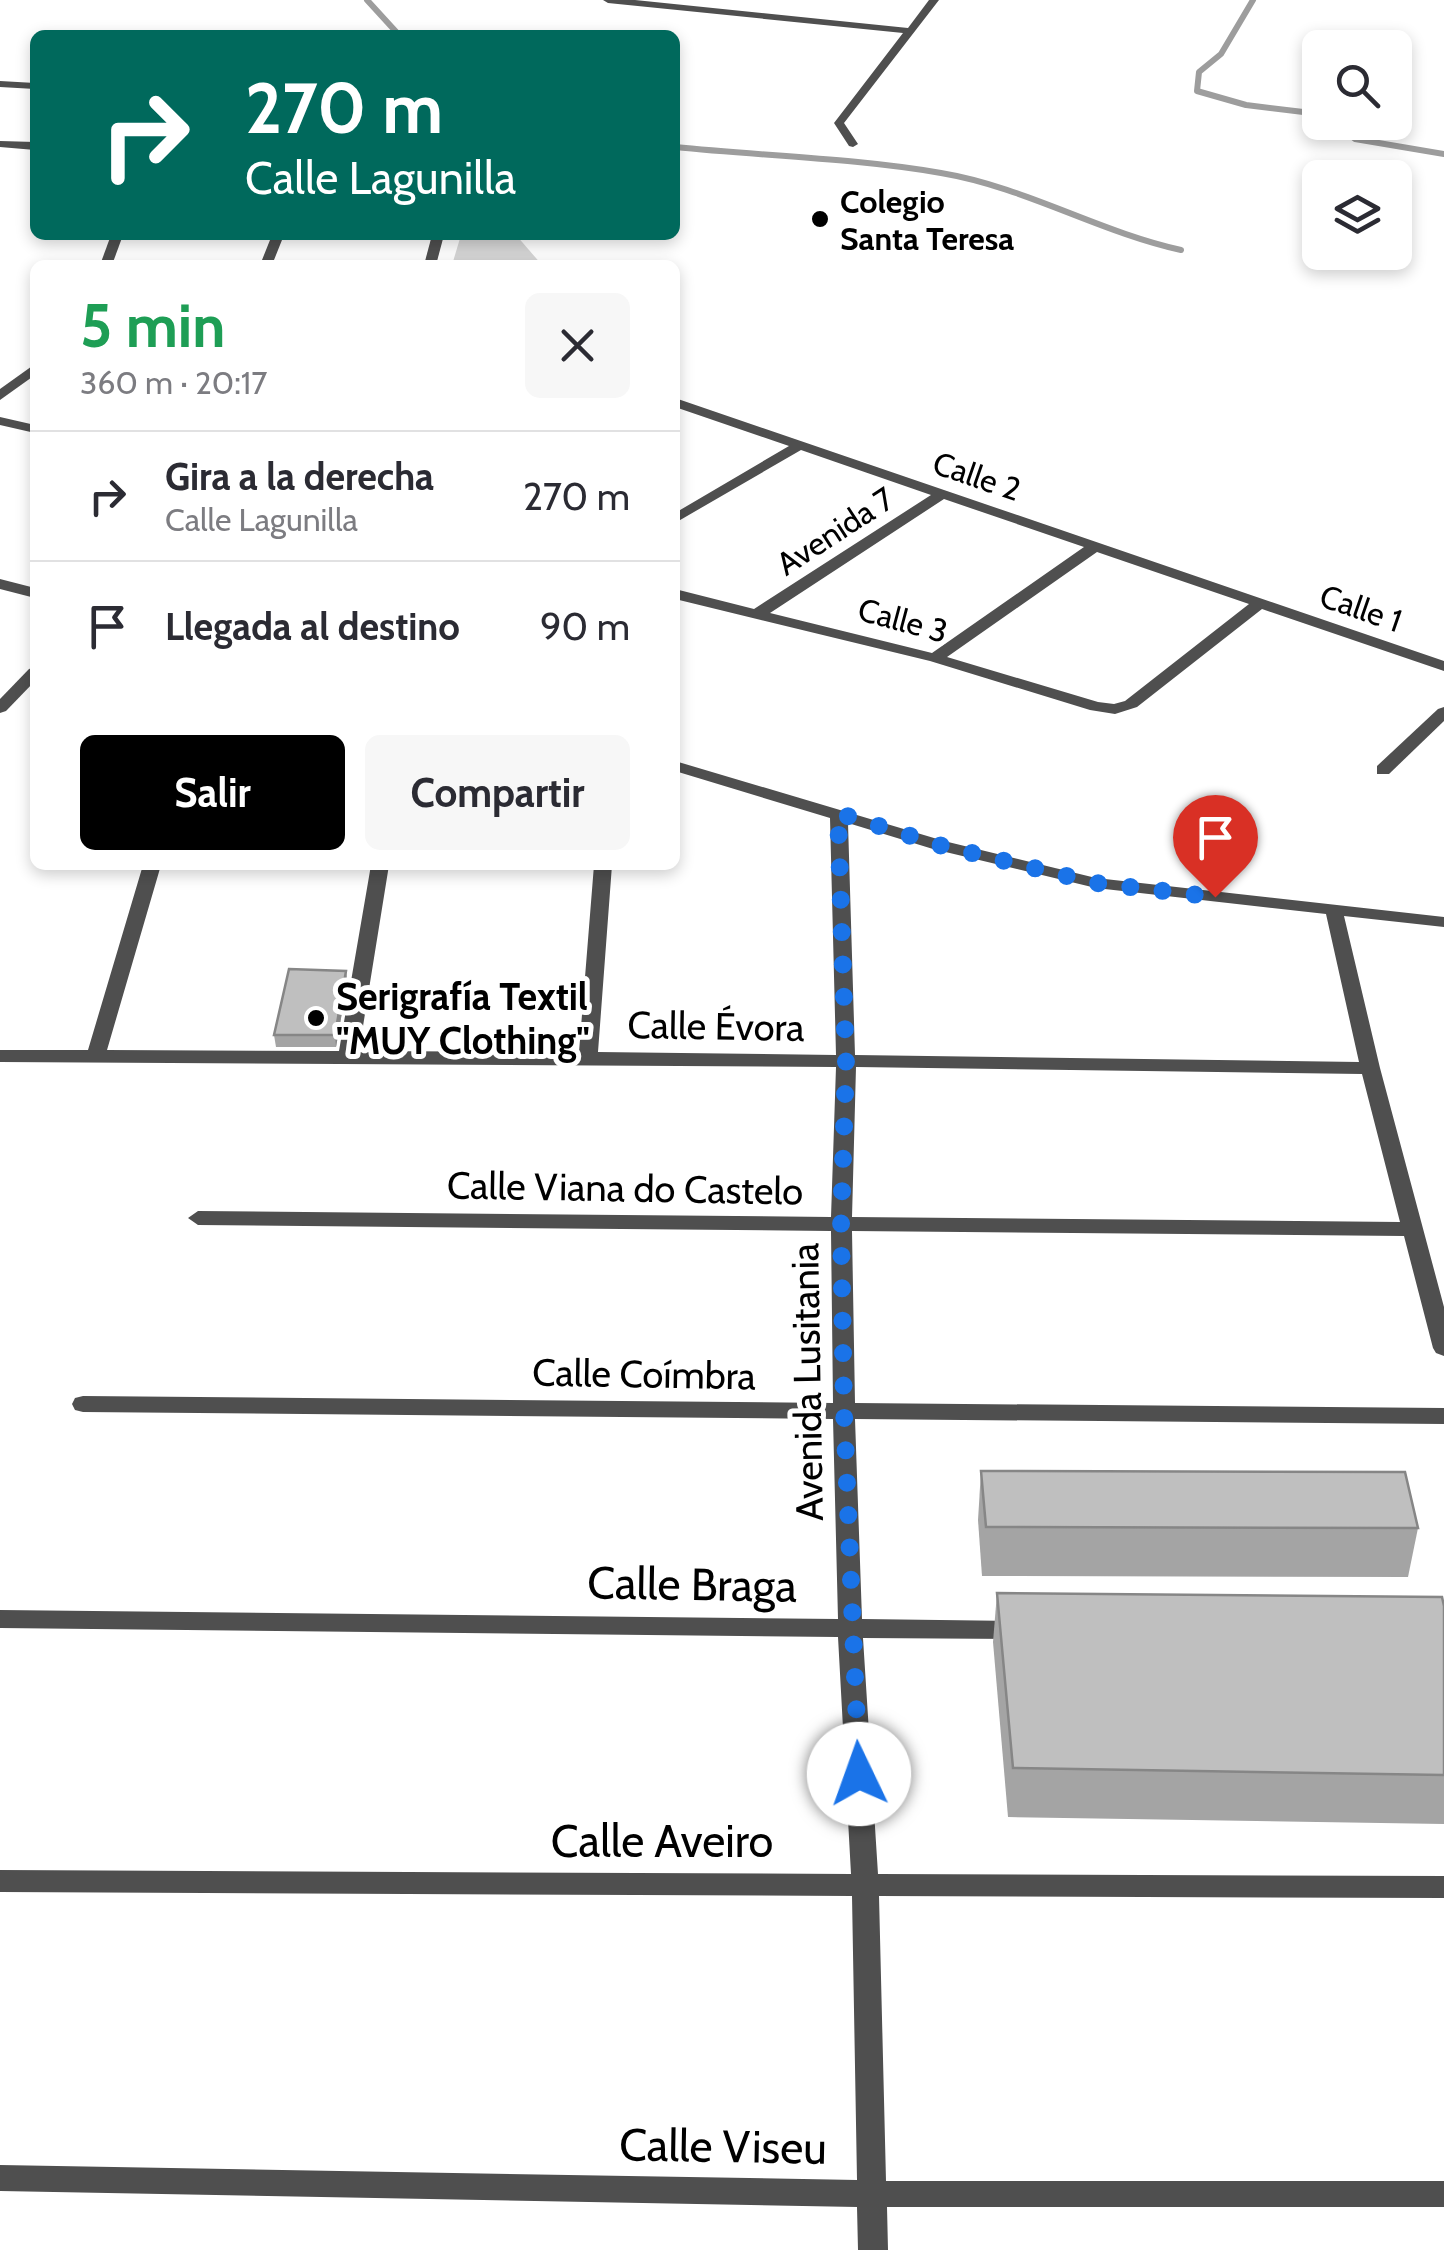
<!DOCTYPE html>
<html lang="es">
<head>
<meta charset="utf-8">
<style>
  :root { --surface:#fff; --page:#f7f7f7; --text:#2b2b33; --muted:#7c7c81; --line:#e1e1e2; --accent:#000 }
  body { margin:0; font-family:Cabin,sans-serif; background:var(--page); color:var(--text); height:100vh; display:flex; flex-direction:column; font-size:38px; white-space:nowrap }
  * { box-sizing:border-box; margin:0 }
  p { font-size:32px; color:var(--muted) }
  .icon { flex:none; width:55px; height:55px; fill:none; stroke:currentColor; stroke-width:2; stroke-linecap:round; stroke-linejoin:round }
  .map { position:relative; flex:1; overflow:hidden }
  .details { position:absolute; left:30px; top:260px; width:650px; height:610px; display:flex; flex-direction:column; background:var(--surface); border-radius:15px; box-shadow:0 5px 15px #0003 }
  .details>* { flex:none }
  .hud { position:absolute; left:30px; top:30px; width:650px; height:210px; border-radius:15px; box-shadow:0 5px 15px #0003; background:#00695c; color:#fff; overflow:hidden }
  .tools { position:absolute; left:1302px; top:30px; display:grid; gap:20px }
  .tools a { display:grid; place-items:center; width:110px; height:110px; border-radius:15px; background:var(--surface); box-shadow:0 5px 15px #0003; font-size:50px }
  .pin { position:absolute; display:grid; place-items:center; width:85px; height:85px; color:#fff; margin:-102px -42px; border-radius:50% 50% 50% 0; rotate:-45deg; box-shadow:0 0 10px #0007 }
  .pin .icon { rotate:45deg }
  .me { position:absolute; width:110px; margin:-55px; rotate:357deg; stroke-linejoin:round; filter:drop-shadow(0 0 8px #0008) }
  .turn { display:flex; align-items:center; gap:35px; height:210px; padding:0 50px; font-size:45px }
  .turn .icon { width:130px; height:130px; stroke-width:2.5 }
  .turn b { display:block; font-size:70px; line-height:85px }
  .round { display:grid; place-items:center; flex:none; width:105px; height:105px; border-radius:15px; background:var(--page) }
  .overview { display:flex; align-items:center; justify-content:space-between; height:170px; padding:0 50px }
  h1 { font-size:60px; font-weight:800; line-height:75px; color:#1e9e55 }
  .button { display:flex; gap:20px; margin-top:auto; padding:20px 50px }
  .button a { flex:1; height:115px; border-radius:15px; background:var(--accent); color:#fff; font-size:40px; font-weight:800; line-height:115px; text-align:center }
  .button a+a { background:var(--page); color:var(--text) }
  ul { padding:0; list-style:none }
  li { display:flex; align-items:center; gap:30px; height:130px; padding:0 50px; border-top:2px solid var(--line) }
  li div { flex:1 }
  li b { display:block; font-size:38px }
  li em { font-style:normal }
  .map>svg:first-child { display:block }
</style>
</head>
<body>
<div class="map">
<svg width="1444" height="2250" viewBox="0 0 1444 2250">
  <rect width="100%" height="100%" fill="#fff"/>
  <path fill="#d6d6d6" d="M461,235h55l26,30h-90z"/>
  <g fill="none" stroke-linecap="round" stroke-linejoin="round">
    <g stroke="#9d9d9d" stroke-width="6">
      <path d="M367,0l32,35"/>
      <path d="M1253,0l-32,54 -22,18 -2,19 49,14 74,9"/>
      <path d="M1333,122l22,17 89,15"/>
      <path d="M675,147c88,9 179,11 266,26 84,14 158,59 240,77"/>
    </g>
    <g fill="#4f4f4f" fill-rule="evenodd">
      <path d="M603,0h32l273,28 21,-28h10l-95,123 14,21 -5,3 -4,-1 -15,-23 69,-90 -295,-30z"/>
      <path d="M0,81l35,2v6l-35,-2z"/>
    </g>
    <g fill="#4f4f4f" fill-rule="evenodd">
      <path d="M0,141l35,1v8l-35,-3z"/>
      <path d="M111,235h12l-11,30h-12z"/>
      <path d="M267,235h12l3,5 -10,25h-12l10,-25z"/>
      <path d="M432,235h12l-8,30h-12z"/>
      <path d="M35,364v11l-35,25v-11z"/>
      <path d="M675,398l769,263v10l-182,-62 -125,98 -22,7 -25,-4 -160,-49 -255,-62v-10l79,20 177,-114 -130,-45 -126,73v-10l114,-67 -114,-39zM944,499l140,48 -152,106 -162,-40zM1097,552l152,52 -124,97 -11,3 -16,-2 -151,-45z"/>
      <path d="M0,417l35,8v8l-35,-8z"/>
      <path d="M0,579l35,9v10l-35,-9z"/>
      <path d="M35,667v14l-29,30 -6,2v-14l29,-30z"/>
      <path d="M1444,707v14l-55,53h-12v-8l61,-57z"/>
      <path d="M675,761l269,80 152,37 348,39v10l-100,-11 36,152 64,239v49l-8,-3 -3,-5 -29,-112 -552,-5 3,172 589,5v16l-589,-5 7,200 155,2 9,2 3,7 -3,7 -9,2 -154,-1 15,236 566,2v22l-565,-2 7,285h558v26h-557l1,43h-30l-1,-43 -857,-16v-26l857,15 -5,-284 -852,-4v-22l851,4 -13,-237 -838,-9v-18l838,9 -5,-200 -750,-7 -8,-2 -3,-6 3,-6 8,-2 750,7 -2,-172 -633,-6 -10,-7 10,-7 633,6 5,-150 -836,-5v-12h88l55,-185h18l-54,185 232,1 32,-186h18l-30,186 220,1 15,-187h18l-14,187 238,3 -6,-237 -155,-47zM848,823l85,26 163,39 230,26 33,148 -504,-7zM856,1067l506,7 38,148 -548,-5z"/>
    </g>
  </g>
  <g fill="#a4a4a4">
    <path d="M346,971l1,12 -11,64h-60l-2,-12z"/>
    <path d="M981,1471l437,57 -10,49 -426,-1 -4,-56z"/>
    <path d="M997,1593l447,13v218l-436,-7 -15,-175z"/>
  </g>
  <path fill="#868686" d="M346,971l1,12 -11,64 -1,-12z"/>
  <g fill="#bfbfbf" stroke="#868686" stroke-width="2.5">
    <path d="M289,969l57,2 -11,64h-61z"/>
    <path d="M981,1471l424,1 13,56 -432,-1z"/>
    <path d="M997,1593l445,4 2,9v169l-431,-7z"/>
  </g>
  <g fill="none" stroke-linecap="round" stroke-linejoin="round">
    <path stroke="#1a73e8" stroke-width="18" stroke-dasharray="0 32.4" d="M859,1774l-15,-363 -3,-185 5,-163 -8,-250 101,32 157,38 119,14"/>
  </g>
  <g fill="#000" stroke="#fff" stroke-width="4">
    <circle cx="820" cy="219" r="10"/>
    <circle cx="316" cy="1018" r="10"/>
  </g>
  <g text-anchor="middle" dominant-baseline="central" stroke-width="10" stroke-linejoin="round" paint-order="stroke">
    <g font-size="32" font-weight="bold" fill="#000" stroke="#fff" text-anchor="start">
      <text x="840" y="201">Colegio<tspan x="840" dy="37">Santa Teresa</tspan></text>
    </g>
    <g font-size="32" fill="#000" stroke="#fff">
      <text transform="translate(977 476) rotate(19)">Calle 2</text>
      <text transform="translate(835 531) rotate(-33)">Avenida 7</text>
      <text transform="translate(1361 608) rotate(19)">Calle 1</text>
      <text transform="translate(903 620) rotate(15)">Calle 3</text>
    </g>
    <g font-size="38" font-weight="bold" fill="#000" stroke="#fff" text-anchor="start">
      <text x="336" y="996">Serigrafía Textil<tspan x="336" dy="44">"MUY Clothing"</tspan></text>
    </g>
    <g font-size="38" fill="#000" stroke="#fff">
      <text transform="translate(716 1026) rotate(1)">Calle Évora</text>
      <text transform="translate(625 1188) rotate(1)">Calle Viana do Castelo</text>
      <text transform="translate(644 1374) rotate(1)">Calle Coímbra</text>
      <text transform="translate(807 1382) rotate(-91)">Avenida Lusitania</text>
    </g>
    <g font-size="45" fill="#000" stroke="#fff">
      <text transform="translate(692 1584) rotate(1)">Calle Braga</text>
      <text x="662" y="1841">Calle Aveiro</text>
      <text transform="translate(723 2146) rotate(1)">Calle Viseu</text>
    </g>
  </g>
</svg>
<div class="tools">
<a><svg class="icon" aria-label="search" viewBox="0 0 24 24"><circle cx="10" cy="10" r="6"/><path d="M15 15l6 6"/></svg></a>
<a><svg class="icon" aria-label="layers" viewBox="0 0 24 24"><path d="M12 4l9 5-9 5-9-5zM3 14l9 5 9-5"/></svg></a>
</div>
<div class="pin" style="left:1215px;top:897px;background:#d93025"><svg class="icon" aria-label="arrive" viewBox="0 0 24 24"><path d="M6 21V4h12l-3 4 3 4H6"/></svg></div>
<svg class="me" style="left:859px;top:1774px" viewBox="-20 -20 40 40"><circle r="19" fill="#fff"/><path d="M0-13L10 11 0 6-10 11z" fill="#1a73e8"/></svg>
<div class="hud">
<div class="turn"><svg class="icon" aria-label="right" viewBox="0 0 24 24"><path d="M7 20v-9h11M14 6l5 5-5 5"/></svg><div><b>270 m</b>Calle Lagunilla</div></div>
</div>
<section class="details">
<div class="overview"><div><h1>5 min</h1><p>360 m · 20:17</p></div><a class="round"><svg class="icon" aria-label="close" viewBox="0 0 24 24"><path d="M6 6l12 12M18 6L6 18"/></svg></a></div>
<ul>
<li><svg class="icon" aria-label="right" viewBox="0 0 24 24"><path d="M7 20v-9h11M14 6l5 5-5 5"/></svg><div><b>Gira a la derecha</b><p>Calle Lagunilla</p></div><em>270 m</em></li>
<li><svg class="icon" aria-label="arrive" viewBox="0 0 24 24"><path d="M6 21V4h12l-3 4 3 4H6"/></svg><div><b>Llegada al destino</b></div><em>90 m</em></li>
</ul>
<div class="button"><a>Salir</a><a>Compartir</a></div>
</section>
</div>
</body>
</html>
